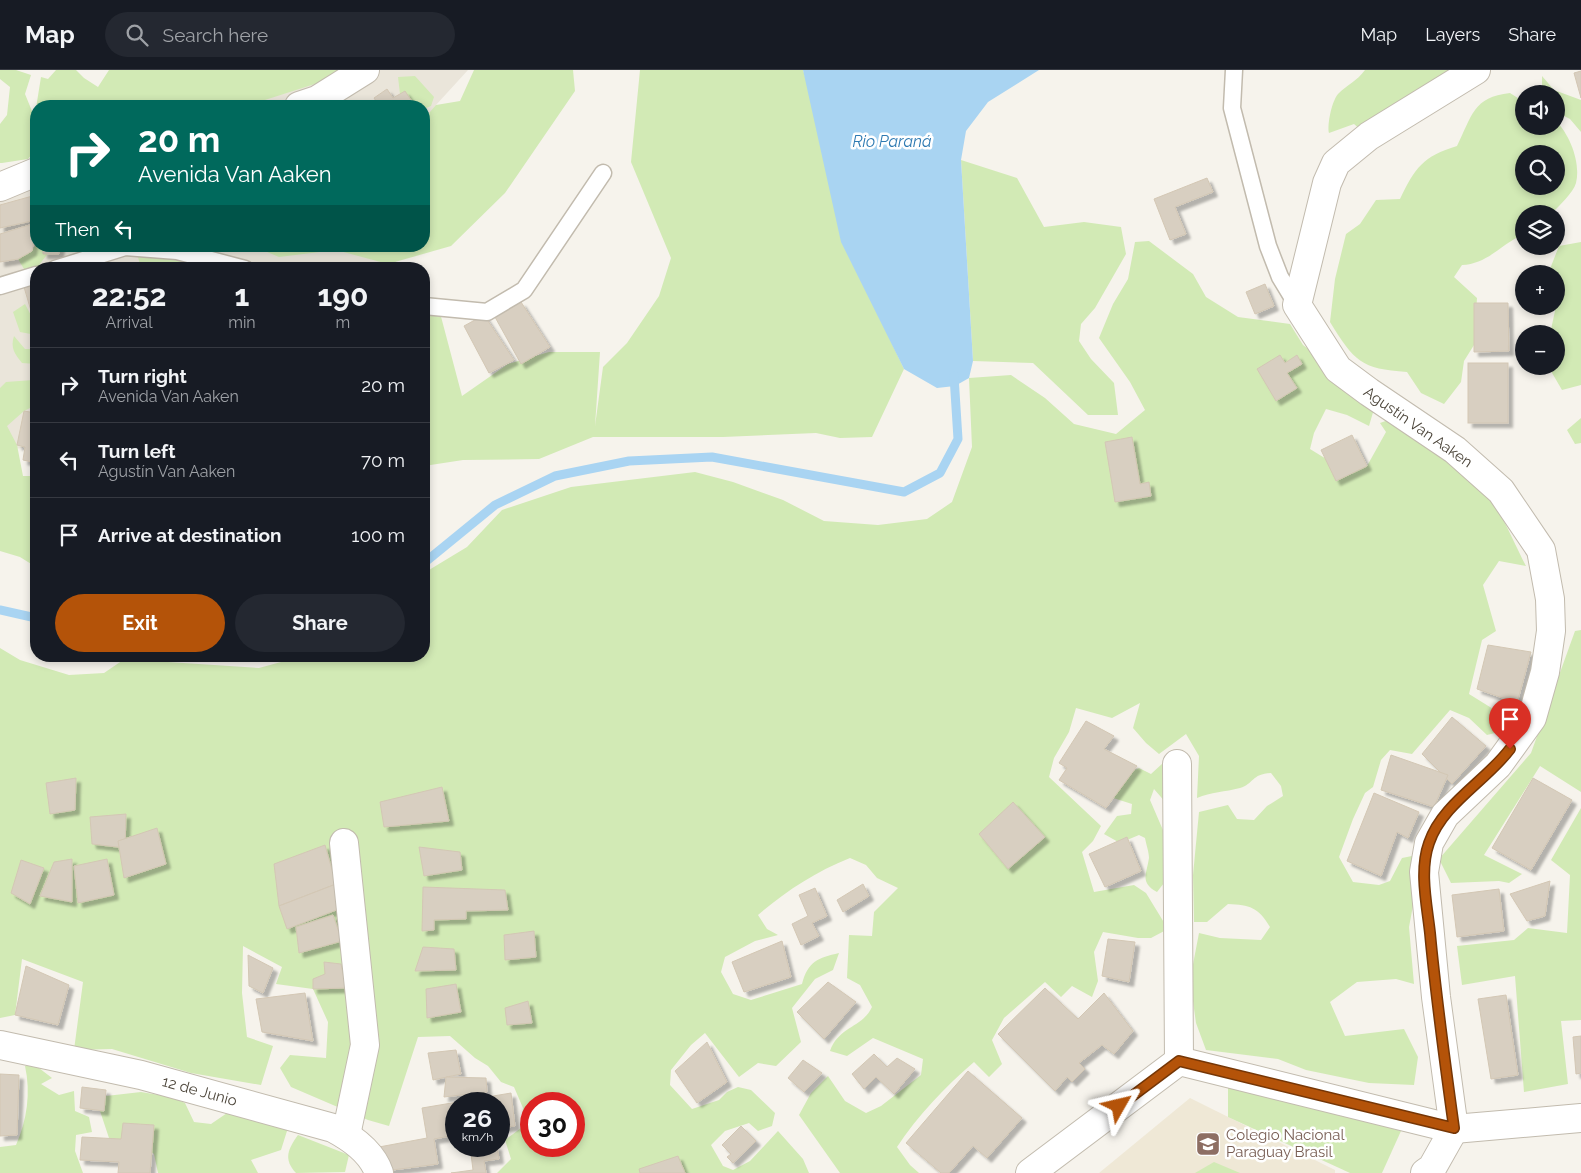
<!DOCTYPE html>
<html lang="en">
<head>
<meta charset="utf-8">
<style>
  :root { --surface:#171b24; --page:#242831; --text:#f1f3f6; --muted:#9ea1a6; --line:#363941; --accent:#b45309 }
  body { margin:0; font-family:Raleway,sans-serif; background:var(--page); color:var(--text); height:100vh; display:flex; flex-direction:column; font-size:19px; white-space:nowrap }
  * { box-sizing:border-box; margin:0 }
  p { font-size:16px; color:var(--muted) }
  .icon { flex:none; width:28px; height:28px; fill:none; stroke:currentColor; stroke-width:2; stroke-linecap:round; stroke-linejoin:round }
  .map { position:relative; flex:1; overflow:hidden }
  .side { position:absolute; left:30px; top:192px; width:400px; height:400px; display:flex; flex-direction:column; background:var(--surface); border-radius:20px; box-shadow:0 2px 8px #0003 }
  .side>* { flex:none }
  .hud { position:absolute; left:30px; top:30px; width:400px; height:152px; border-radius:20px; box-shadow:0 2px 8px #0003; background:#00695c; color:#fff; overflow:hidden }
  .controls { position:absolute; left:1515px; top:15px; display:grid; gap:10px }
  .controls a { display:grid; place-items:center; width:50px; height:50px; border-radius:50%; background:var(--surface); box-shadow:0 2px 8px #0003; font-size:25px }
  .speed { position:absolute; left:445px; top:1022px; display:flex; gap:10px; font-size:25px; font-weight:700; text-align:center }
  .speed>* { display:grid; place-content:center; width:65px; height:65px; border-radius:50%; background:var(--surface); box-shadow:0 2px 8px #0003; line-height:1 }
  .speed small { font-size:12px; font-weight:400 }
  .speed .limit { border:8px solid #d22; background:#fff; color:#111 }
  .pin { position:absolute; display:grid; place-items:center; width:42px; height:42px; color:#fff; margin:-51px -21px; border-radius:50% 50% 50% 0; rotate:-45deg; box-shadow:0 0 5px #0007 }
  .pin .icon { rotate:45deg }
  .me { position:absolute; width:55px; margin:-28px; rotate:53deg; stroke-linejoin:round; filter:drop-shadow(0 0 4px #0008) }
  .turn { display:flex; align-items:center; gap:18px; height:105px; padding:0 25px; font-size:22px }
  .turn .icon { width:65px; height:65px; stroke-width:2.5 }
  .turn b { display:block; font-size:35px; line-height:42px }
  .then { display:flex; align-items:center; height:48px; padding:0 25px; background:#0003; gap:10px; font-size:19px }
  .eta { display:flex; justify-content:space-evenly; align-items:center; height:85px; text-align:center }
  .eta b { font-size:30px; font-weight:700; line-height:35px }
  .button { display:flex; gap:10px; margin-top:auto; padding:10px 25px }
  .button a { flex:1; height:58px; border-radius:30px; background:var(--accent); color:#fff; font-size:20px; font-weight:700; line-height:58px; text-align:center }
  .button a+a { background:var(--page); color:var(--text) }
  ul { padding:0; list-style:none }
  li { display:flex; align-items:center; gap:15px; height:75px; padding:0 25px; border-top:1px solid var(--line) }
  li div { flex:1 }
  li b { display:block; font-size:19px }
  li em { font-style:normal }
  header { display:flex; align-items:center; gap:30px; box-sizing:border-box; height:70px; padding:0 25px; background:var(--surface); border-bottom:1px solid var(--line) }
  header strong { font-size:24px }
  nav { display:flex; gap:28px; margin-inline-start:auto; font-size:18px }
  .search { width:350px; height:45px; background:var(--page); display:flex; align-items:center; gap:12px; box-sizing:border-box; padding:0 18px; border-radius:28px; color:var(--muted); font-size:19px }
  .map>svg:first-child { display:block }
</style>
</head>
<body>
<header>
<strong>Map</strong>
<div class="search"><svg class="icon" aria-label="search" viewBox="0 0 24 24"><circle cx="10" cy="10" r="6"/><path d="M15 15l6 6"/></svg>Search here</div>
<nav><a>Map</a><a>Layers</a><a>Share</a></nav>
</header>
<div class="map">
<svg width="1581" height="1103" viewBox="0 0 1581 1103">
  <defs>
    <filter id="shadow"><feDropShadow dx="4.5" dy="4.5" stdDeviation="1" flood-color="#0004"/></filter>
  </defs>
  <rect width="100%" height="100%" fill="#f6f3ec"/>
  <g fill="#eae5da">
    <path d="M309,0h159l-32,35 -12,49v-48h-195z"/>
    <path d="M36,112v64h364l-6,23h-358v177l-36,5v-254z"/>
  </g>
  <path fill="#efe8d6" d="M1190,1028l145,72v3h-236z"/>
  <g fill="#d2eab5" fill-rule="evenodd">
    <path d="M0,0h16l15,5 -6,19 11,27v28l-8,10 -26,4h-2v-39l7,-9 3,-28 -10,-8z"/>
    <path d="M56,0h20l8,8 14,9 11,-17h230l-18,12 -75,24 -210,2 5,-31 7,2z"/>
    <path d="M474,0h99l2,21 -70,102 -54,53 -63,18 -52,-14 -57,7 -26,-11h171v-127l12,-14 24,-4z"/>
    <path d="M640,0h163l73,240 28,59 -32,68 -32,1 -24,-5 -93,4h-130l-54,22 -76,1 -39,6v-145l15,-12 23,87 46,-32 41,-12h51l-5,74 8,-59 24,-24 32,-47 12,-38 -40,-96z"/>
    <path d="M1365,0h101l-105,60 -7,-6 -25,9c-2,-9 3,-32 9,-39 9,-9 19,-13 27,-24z"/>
    <path d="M415,6l19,21 -3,9 -7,3v-3h-7l-7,-7 -10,-5 -2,-17z"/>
    <path d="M1542,6l12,14 27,10v32l-11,-13 -14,-7v-18h-14z"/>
    <path d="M1510,23l14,9v24h32v-5c14,14 25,42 20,62 -3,10 -17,23 -25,31h-27v20c-23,10 -36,30 -62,31l-8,12 23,21 -3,47 -10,16 -3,21 -17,22 -23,-11 -14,-21c-46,-3 -53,-11 -77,-50l5,-43 11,-45 14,-10 16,-24 24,-1c15,-31 23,-43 57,-53 15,-30 16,-49 53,-53zM1524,84h32v32h-32z"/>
    <path d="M961,90l56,18 27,49 40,-5 37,5 5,27 -31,54 -14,16 -2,17 12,18 23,24 4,32h-30l-55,-52 -60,-2z"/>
    <path d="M1149,171l44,33 13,23 32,20 52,7 13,21 19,14 52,50 -5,17 -22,-11 -21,-6 -12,24 -4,16 26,16 31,1 19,-34 -6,-9 14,-5c37,26 77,50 102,89 11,18 20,40 30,59l-27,-5 -16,24 13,46 -14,9 -13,54 29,18 -3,21 -8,2 -18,-17 -19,-8 -38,44 -22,-4 -9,10 -8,27 -8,6 -12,26 -14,38 14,25 26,3 11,-4 12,-23 15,-3 -2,40 -6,32 5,57 -18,-5 -39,3 -27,20 15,34 59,-7 14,28 -4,28 -45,-2 -63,-13 -28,-11 -72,-9 -10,-27 -6,-43 9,-47 21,5 41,2 9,-13c-12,-20 -20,-22 -42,-23l-21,18h-13l-1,-47 6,-63 29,-7 9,14 17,1 13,-14 16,-10 -2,-10 -10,-13c-20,1 -17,11 -31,15 -15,4 -29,4 -43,10l2,-42 -13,-22 -27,20 -13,-11 -13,-15 7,-25 -28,15 -36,-10 -7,24 -15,26 -5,19 52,49 -8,15 -11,11 12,40 40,-7 12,8 22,36 -17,9h-13l-35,-6 -9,20 4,29 -6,16 -20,-11 -11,11 -16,-15 -41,36 -12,22 10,24 -13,13 -15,-15c-29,25 -56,53 -77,85l13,18 9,8h-79l-41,-58 12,-22 17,-17 17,25 21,12 15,-7 40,-31 2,-16 -50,-21 -26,18 -17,-5c9,-25 32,-23 42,-44l-12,-22 -13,-7 2,-43 23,1 2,-24 24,-24 -21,-10 -11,-13 -16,-7c-35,14 -64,33 -92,57l9,14 11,6 -23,6 -30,16 -4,15 12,22 18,6 51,-16c6,-23 16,-26 37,-31l-6,17 -18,9 -23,29 9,34 -25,24 -18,-3 -19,14 -34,-44 -14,12 -20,25 -1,15 22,24 27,-9 8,-8 11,-5 13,3 24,23 -3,13 -14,5 -9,-8 -24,8 -14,14 12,21 10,4 17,-9 28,-30 25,28 6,14h-312l14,-14 -6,-19 16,-12 2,-20 -9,-21 -13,-5 -13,-16 -13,-8 -25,-22 -32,1 -29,89 -21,-6 -77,-33 -11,-19 10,-13 36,3 2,-36 -15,-33 -37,-5 6,-17 -39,-21 -1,47 5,44 26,9 -12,39 -70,-12 -79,-24 -38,1 9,-68 -61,-23 -7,56 -15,3v-370l20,12 49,15 35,-2 25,-17h13l26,6 91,6 44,-12h121v-83l43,-26 35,-37 69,-23 124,-15 38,10 50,18 41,21 54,4 49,-6 25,-17 20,-55 -3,-69 42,-3 34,23 29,26 42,10 29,-24 -15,-28 -31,-44 14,-34 15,-25 7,-37zM531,1034h43v42h-43z"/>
    <path d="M1581,172v143l-19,5 -14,-24h8v-32h-6l5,-23 -1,-5h2v-32h-8l11,-28z"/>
    <path d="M36,174v2h10l3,6 -13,17h-12l-6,-10 14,-8z"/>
    <path d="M136,179h48l22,20h-65z"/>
    <path d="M25,234l9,17 2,1v13l-16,-3 -7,-20z"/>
    <path d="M14,266l11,13h11v15l-14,-1c-7,-9 -12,-15 -8,-27z"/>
    <path d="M33,310l3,25 -12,6 -17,15 10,19 6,31h13v91l-16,-10 -20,-6v-163l6,-6z"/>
    <path d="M1581,348v25l-6,1 -8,-14z"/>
    <path d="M1581,560v162l-41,-26 -56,89 38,19 -13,9 -10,-2 -48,2 -12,-24 92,-106 44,-122z"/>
    <path d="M1175,682l-8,52 -13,-15 -4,11 28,65 -21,27c-18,-10 -10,-19 -8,-34 0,-6 -3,-14 -4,-20l-6,-3 -19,8 -16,-9 13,-18 14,-2 1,-10 -25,-8 11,-18 21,-10 12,6z"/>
    <path d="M1581,738v212l-20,1 7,63 -44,8 -9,-116 -53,9 -5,-39 57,-6 14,-12 39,5 3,-58 -19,-15z"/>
    <path d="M35,995l17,13 -11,6 18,11 15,-4 1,20 14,6 3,15 -16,3 -1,16 8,22h-83v-26l16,-2c11,-25 15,-52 9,-79z"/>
    <path d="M1228,1014l173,47 -19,42h-32l-122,-56z"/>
    <path d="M141,1022l30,5 14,6 9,19 17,2 19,-13 55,7 2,13 -6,19 -30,10 7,13h-100l-4,-19 -22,-16 -21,6 -11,-33 6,-15z"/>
    <path d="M298,1065l51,20 -4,17 -49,1c-13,-14 -8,-24 2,-38z"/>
    <path d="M1214,1092l26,11h-45z"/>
  </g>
  <path fill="#a9d4f2" d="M803,0h236l-51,32 -22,29 -5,29 12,201 -4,17 -14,8 -18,2 -33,-19 -63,-127z"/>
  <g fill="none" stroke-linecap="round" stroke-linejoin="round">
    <g stroke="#a9d4f2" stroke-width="9">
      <path d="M424,493l71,-58 60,-29 74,-15 83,-4 192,35 36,-19 18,-34 -4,-63"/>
      <path d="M0,540l36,8"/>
    </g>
  </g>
  <g fill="#d8cfc1" stroke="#d3c7b4" filter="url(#shadow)">
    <path d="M1581,1v27l-7,-25z"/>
    <path d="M387,19l6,9 12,-7 10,15h-36l-5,-8z"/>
    <path d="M1207,108l6,14 -38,15 11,27 -16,6 -16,-41z"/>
    <path d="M36,125v25l-36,8v-23z"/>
    <path d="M36,153l-4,28 -14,8 -18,3v-28z"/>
    <path d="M43,176h17l-1,8h-16z"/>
    <path d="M36,213v38h-2l-10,-34z"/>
    <path d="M1265,214l9,22 -19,8 -9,-22z"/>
    <path d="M521,232l29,45 -29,17 -26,-47z"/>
    <path d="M1474,233h34l1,48 -35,1z"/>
    <path d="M484,245l30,45 -25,13 -25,-47z"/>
    <path d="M1280,285l5,8 12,-8 5,9 -15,9 10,15 -21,13 -19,-32z"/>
    <rect x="1468" y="293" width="40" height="60"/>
    <path d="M24,341l12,2v50l-13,-3 2,-13 -8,-2z"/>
    <path d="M1352,365l15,31 -31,15 -15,-31z"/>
    <path d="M1132,367l8,47 9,-2 2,14 -36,6 -10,-60z"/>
    <path d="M1488,575l43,7 -14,51 -40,-14z"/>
    <path d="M1452,647l34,29 -34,38 -30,-30z"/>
    <path d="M1086,651l28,15 -10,13 33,17 -31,42 -47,-28 8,-12 -8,-5z"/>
    <path d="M1391,685l57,20 -14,32 -53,-17z"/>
    <path d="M76,708l-1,32 -25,4 -4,-31z"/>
    <path d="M1533,708l39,22 -41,70 -39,-22z"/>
    <path d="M442,717l7,34 -65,6 -4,-25z"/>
    <path d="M1374,723l45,19 -11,26 -11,-6 -16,44 -34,-15z"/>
    <path d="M1013,732l32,35 -37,32 -29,-35z"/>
    <path d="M126,744l-1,34 -33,-4 -2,-27z"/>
    <path d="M157,758l9,36 -42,14 -6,-37z"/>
    <path d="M1127,767l14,34 -36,16 -16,-33z"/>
    <path d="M325,775l11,39 -57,22 -5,-42z"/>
    <path d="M419,777l41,5 2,18 -38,6z"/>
    <path d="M72,789v43l-32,-6 14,-34z"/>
    <path d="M107,789l7,36 -36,8 -4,-37z"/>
    <path d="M21,790l23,8 -14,36 -19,-11z"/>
    <path d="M1550,811l-5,35 -18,5 -17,-27z"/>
    <path d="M336,814l3,25 -52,20 -8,-23z"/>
    <path d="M863,814l6,12 -26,16 -6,-12z"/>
    <path d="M423,817l82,3 3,20 -42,1v8l-32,1v10l-12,1z"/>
    <path d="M815,818l12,28 -15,7 7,13 -18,9 -9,-21 16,-8 -9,-21z"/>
    <path d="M1499,819l5,42 -47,6 -5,-42z"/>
    <path d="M333,845l9,26 -43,12 -3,-26z"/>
    <path d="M534,861l2,26 -31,3 -1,-25z"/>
    <path d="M1108,869l27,3 -6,40 -27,-6z"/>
    <path d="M782,871l9,36 -47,15 -12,-30z"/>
    <path d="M423,877l31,2 2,21 -41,1z"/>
    <path d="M248,885l25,13 -10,25 -14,-7z"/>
    <path d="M324,892l17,2 5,24 -33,1v-10l12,-5z"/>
    <path d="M26,896l43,19 -11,40 -43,-10z"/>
    <path d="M828,912l28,20 -32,37 -27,-27z"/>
    <path d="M456,914l5,28 -34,6 -1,-29z"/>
    <path d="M1045,918l33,31 26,-26 29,38 -19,23 -12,-9 -23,18 6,6 -13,13 -5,-5 -12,14 -57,-57z"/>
    <path d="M305,923l8,48 -51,-9 -6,-33z"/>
    <path d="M1506,925l12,80 -27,4 -13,-80z"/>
    <path d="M528,931l4,22 -25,2 -2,-17z"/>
    <path d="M1581,966v37l-5,1 -3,-37z"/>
    <path d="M707,972l20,40 -30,21 -22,-32z"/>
    <path d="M456,980l5,24 -28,6 -5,-27z"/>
    <path d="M874,984l13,13 10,-9 18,11 -21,25 -18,-17 -12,12 -12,-15z"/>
    <path d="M803,990l19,13 -18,19 -16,-14z"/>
    <path d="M968,1001l54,47 -35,40 -14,-12 -24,27h-8l-35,-30z"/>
    <path d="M0,1004l19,1 -2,60 -17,1z"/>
    <path d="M446,1007l40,1 1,14 -43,5z"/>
    <path d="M82,1017l24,3 -2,21 -24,-3z"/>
    <path d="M511,1023l4,33 -16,2v-24h-43v31l-22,4 4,25 -53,7 -6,-24 48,-9 -5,-30z"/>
    <path d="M123,1053l31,2 -4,48h-32l1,-11 -39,-2 2,-23 39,2z"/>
    <path d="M741,1056l15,15 -23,22 -6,-6 4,-3 -9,-9z"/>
    <path d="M470,1076h27l2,13 -15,2 2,12h-35l22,-3z"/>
    <path d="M678,1086l7,17h-45l-1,-4z"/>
  </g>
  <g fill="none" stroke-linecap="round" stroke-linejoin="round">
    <defs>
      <g id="service">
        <path d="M1234,0l-2,38 36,138 12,31 17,28"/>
        <path d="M55,199l70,-22 52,4 68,18"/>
        <path d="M0,216l36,-11"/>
        <path d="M424,236l63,6 37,-22 79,-117"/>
      </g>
      <g id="minor">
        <path d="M1177,694l2,297"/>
        <path d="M344,773l21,202 -19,90"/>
        <path id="s1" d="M0,975l141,30 192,53c19,10 39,24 46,45"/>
        <path d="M1030,1103l149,-112 275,68 127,-11"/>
        <path d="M1425,1103l7,-5 22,-39 -18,-132 -12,-125 5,-29 16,-28 53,-50 34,-47 13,-46 6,-41 -1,-32 -9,-49 -40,-59 -46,-41 -86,-58 -31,-23 -41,-64 30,-122 9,-20 33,-27 107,-66"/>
      </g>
      <g id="tertiary">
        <path d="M299,36l18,-6 48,-30"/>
        <path d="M0,117l36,-15"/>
      </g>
    </defs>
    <use href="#service" stroke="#c2bbae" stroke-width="19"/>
    <use href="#minor" stroke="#c2bbae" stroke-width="30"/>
    <use href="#tertiary" stroke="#c2bbae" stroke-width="30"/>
    <use href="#service" stroke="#fff" stroke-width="16"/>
    <use href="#minor" stroke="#fff" stroke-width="28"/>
    <use href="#tertiary" stroke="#fff" stroke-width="28"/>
  </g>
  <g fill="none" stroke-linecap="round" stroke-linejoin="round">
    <defs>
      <path id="route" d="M1119,1036l60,-45 275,67c-9,-65 -18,-130 -24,-195 -3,-28 -11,-62 -1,-90 13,-39 57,-62 81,-94"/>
    </defs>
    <use href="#route" stroke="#753606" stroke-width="12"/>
    <use href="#route" stroke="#b45309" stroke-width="9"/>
  </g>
  <defs>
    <symbol id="school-square" viewBox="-11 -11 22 22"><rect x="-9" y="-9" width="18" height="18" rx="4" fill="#8d6e63" stroke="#fff"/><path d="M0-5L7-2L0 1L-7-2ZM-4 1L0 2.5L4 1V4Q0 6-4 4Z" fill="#fff"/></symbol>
  </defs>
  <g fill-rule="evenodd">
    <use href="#school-square" x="1194" y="1060" width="28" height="28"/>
  </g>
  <g text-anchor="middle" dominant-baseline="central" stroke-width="5" stroke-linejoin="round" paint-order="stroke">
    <g font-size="15" fill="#4b4439" stroke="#fff">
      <text transform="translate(1418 357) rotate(35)">Agustín Van Aaken</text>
      <text stroke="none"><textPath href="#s1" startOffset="205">12 de Junio</textPath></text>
    </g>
    <g font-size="15" fill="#785e54" stroke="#fff" text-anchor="start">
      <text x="1226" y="1065">Colegio Nacional<tspan x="1226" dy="17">Paraguay Brasil</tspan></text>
    </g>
    <g font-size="16" font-style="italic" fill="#2e7ab2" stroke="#fff">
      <text x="892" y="71">Rio Paraná</text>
    </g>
  </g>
</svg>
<div class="controls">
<a><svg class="icon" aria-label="sound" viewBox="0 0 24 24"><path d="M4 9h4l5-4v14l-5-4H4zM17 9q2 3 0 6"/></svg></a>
<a><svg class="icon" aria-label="search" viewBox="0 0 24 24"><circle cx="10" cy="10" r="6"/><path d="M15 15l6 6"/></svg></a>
<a><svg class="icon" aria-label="layers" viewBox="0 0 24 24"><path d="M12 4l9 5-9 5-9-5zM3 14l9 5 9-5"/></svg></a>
<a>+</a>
<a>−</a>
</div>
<div class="speed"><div>26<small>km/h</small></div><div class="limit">30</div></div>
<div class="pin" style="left:1510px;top:679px;background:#d93025"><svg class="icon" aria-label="arrive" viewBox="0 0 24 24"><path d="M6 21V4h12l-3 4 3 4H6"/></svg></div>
<svg class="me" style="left:1119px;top:1036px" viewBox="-20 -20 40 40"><path d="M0-17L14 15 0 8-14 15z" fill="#b45309" stroke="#fff" stroke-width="4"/></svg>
<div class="hud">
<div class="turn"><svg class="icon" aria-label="right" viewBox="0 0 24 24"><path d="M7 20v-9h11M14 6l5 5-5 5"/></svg><div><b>20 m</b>Avenida Van Aaken</div></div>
<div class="then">Then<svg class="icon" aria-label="left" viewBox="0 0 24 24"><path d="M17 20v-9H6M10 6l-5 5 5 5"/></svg></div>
</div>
<section class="side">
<div class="eta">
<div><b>22:52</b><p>Arrival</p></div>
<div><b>1</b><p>min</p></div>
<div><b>190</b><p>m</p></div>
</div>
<ul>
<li><svg class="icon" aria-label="right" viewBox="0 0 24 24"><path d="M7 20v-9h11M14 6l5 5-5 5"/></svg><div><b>Turn right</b><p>Avenida Van Aaken</p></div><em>20 m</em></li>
<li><svg class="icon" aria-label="left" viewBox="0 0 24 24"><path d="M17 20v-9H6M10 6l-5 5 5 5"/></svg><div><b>Turn left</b><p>Agustín Van Aaken</p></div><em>70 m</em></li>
<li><svg class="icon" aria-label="arrive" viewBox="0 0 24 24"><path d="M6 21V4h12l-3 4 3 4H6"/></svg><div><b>Arrive at destination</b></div><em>100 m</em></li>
</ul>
<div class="button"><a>Exit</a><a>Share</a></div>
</section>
</div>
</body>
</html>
